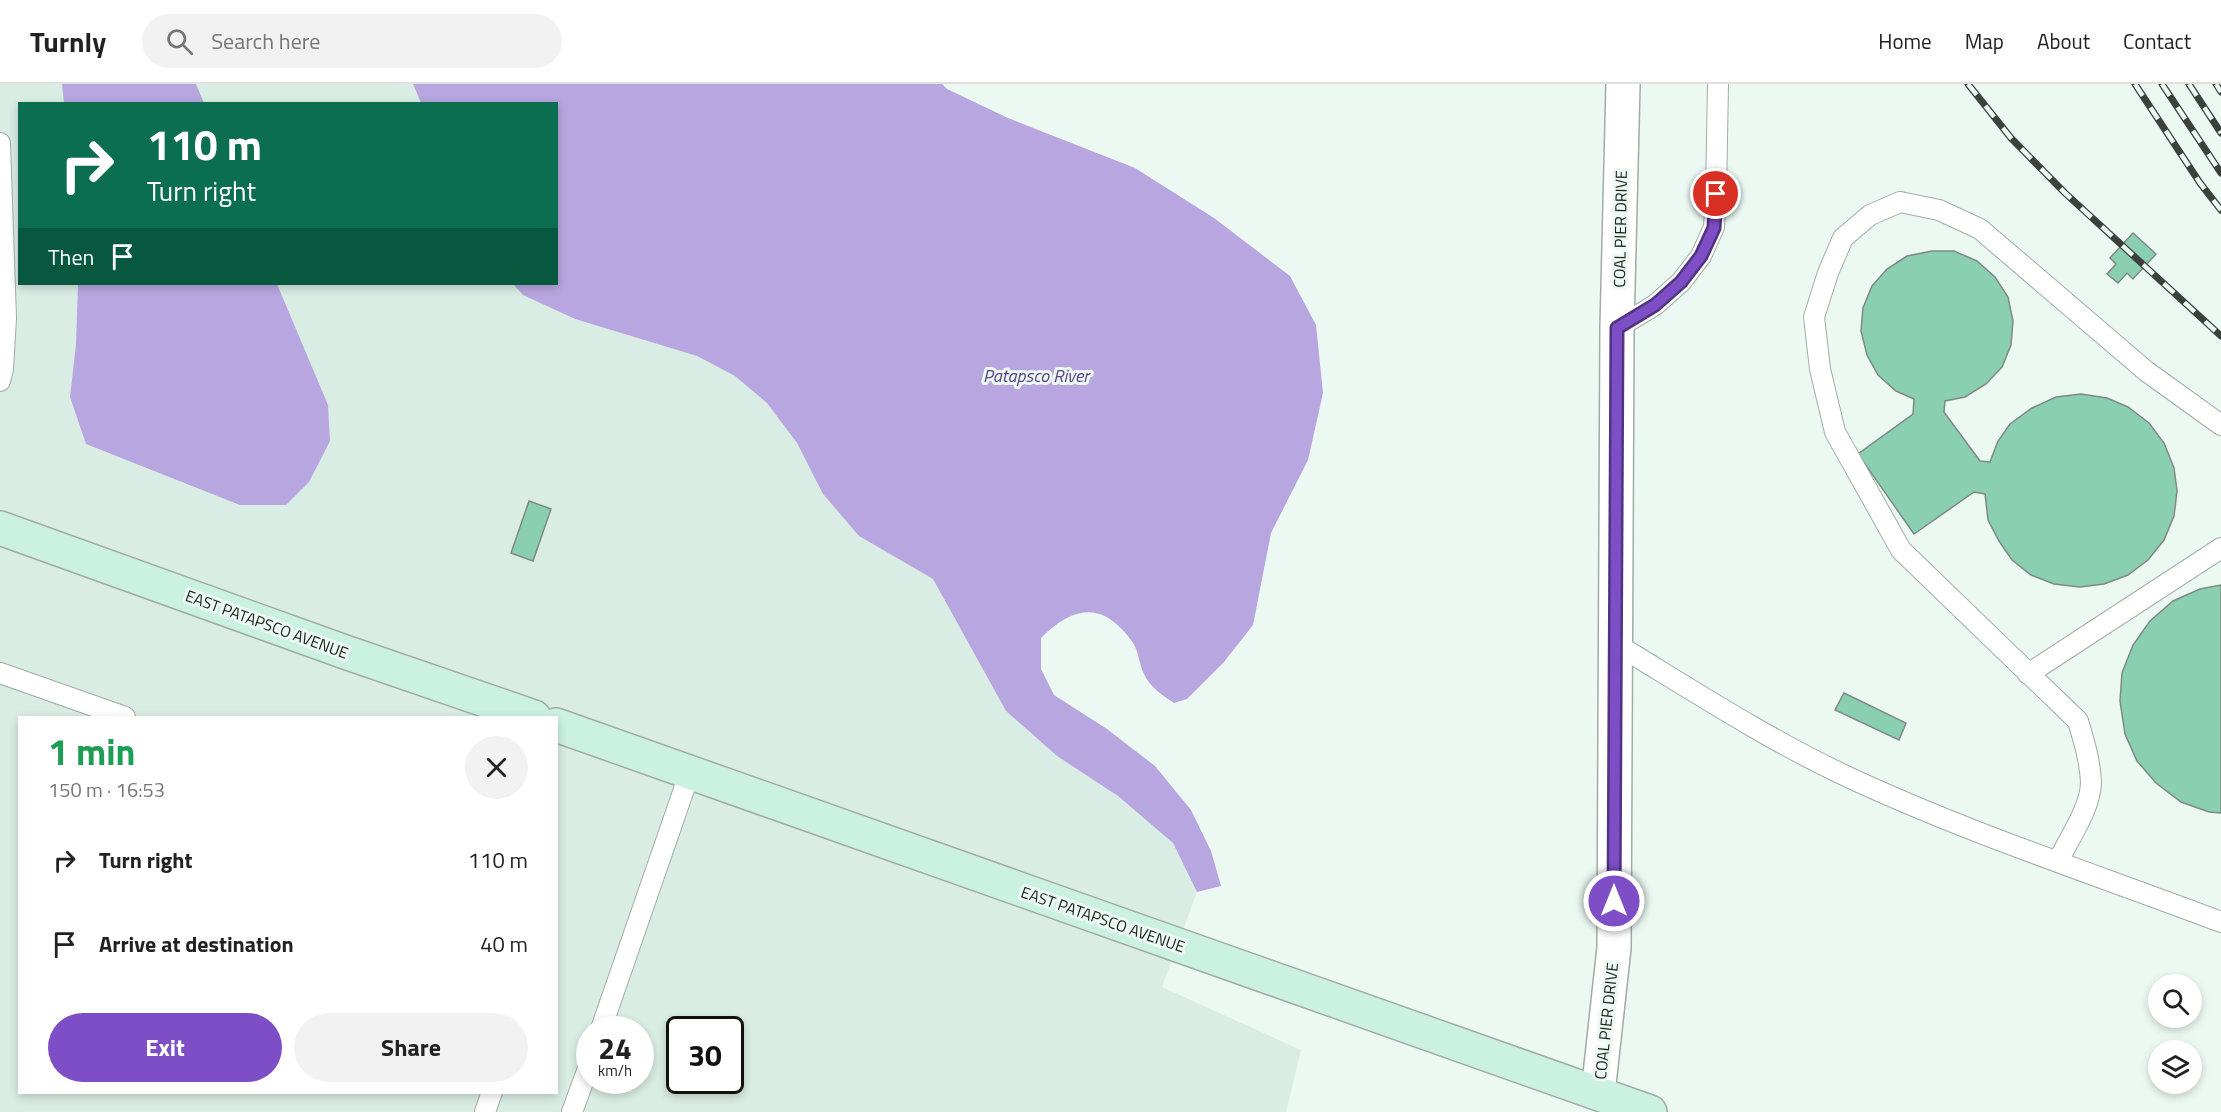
<!DOCTYPE html>
<html lang="en">
<head>
<meta charset="utf-8">
<style>
  :root { --surface:#fff; --page:#f2f2f2; --text:#222; --muted:#767676; --line:#e0e0e0; --accent:#7e4ec7 }
  body { margin:0; font-family:"Titillium Web",sans-serif; background:var(--page); color:var(--text); height:100vh; display:flex; flex-direction:column; font-size:22px; white-space:nowrap }
  * { box-sizing:border-box; margin:0 }
  p { font-size:20px; color:var(--muted) }
  .icon { flex:none; width:33px; height:33px; fill:none; stroke:currentColor; stroke-width:2; stroke-linecap:round; stroke-linejoin:round }
  .map { position:relative; flex:1; overflow:hidden }
  .drawer { position:absolute; left:18px; top:632px; width:540px; height:378px; display:flex; flex-direction:column; background:var(--surface); border-radius:0px; box-shadow:0 3px 9px #0003 }
  .drawer>* { flex:none }
  .top-card { position:absolute; left:18px; top:18px; width:540px; height:183px; border-radius:0px; box-shadow:0 3px 9px #0003; background:#0b6e4f; color:#fff; overflow:hidden }
  .buttons { position:absolute; left:2148px; top:890px; display:grid; gap:12px }
  .buttons a { display:grid; place-items:center; width:54px; height:54px; border-radius:50%; background:var(--surface); box-shadow:0 3px 9px #0003; font-size:30px }
  .speed { position:absolute; left:576px; top:932px; display:flex; gap:12px; font-size:30px; font-weight:700; text-align:center }
  .speed>* { display:grid; place-content:center; width:78px; height:78px; border-radius:50%; background:var(--surface); box-shadow:0 3px 9px #0003; line-height:1 }
  .speed small { font-size:15px; font-weight:400 }
  .speed .limit { border:3px solid #111; border-radius:9px; background:#fff; color:#111 }
  .pin { position:absolute; display:grid; place-items:center; width:51px; height:51px; color:#fff; margin:-26px; border:3px solid #fff; border-radius:50%; box-shadow:0 2px 6px #0007 }
  .me { position:absolute; width:66px; margin:-33px; rotate:0deg; stroke-linejoin:round; filter:drop-shadow(0 0 4px #0008) }
  .turn { display:flex; align-items:center; gap:21px; height:126px; padding:0 30px; font-size:27px }
  .turn .icon { width:78px; height:78px; stroke-width:2.5 }
  .turn b { display:block; font-size:42px; line-height:51px }
  .then { display:flex; align-items:center; height:57px; padding:0 30px; background:#0003; gap:12px; font-size:22px }
  .round { display:grid; place-items:center; flex:none; width:63px; height:63px; border-radius:32px; background:var(--page) }
  .head { display:flex; align-items:center; justify-content:space-between; height:102px; padding:0 30px }
  h1 { font-size:36px; font-weight:700; line-height:45px; color:#1e9e55 }
  .button { display:flex; gap:12px; margin-top:auto; padding:12px 30px }
  .button a { flex:1; height:69px; border-radius:36px; background:var(--accent); color:#fff; font-size:24px; font-weight:700; line-height:69px; text-align:center }
  .button a+a { background:var(--page); color:var(--text) }
  ul { padding:0; list-style:none }
  li { display:flex; align-items:center; gap:18px; height:84px; padding:0 30px }
  li div { flex:1 }
  li b { display:block; font-size:22px }
  li em { font-style:normal }
  header { display:flex; align-items:center; gap:36px; box-sizing:border-box; height:84px; padding:0 30px; background:var(--surface); border-bottom:2px solid var(--line) }
  header strong { font-size:28px }
  nav { display:flex; gap:33px; margin-inline-start:auto; font-size:21px }
  .search { width:420px; height:54px; background:var(--page); display:flex; align-items:center; gap:15px; box-sizing:border-box; padding:0 21px; border-radius:33px; color:var(--muted); font-size:22px }
  .map>svg:first-child { display:block }
</style>
</head>
<body>
<header>
<strong>Turnly</strong>
<div class="search"><svg class="icon" aria-label="search" viewBox="0 0 24 24"><circle cx="10" cy="10" r="6"/><path d="M15 15l6 6"/></svg>Search here</div>
<nav><a>Home</a><a>Map</a><a>About</a><a>Contact</a></nav>
</header>
<div class="map">
<svg width="2221" height="1028" viewBox="0 0 2221 1028">
  <rect width="100%" height="100%" fill="#ecf8f2"/>
  <path fill="#d9ede4" fill-rule="evenodd" d="M0,0h413l8,19 -401,1v180h493l11,11 51,24 122,37 38,20 32,27 30,40 26,51 36,42 74,43 73,132 51,45 61,40 55,47 24,49 -35,95 139,63 -15,62h-1286zM20,633h536v375h-536zM590,945h50v51h-50zM680,945h50v51h-50z"/>
  <g fill="#b7a6df">
    <path d="M62,0h134l8,19h-140z"/>
    <path d="M413,0h529l5,5 61,29 127,50 79,50 76,58 26,49 7,68 -15,67 -37,73 -18,92 -29,37 -37,37 -13,4c-12,-8 -24,-16 -30,-29 -5,-10 -5,-22 -11,-31 -29,-42 -59,-38 -92,-5v31l13,26 53,34 48,37 36,44 20,41 10,35 -24,6 -24,-49 -55,-47 -61,-40 -51,-45 -73,-132 -74,-43 -36,-42 -26,-51 -30,-40 -32,-27 -38,-20 -122,-37 -52,-24 -10,-11h43v-180l-135,-1z"/>
    <path d="M78,200h199l51,121 2,36 -21,41 -23,23h-46l-154,-61 -16,-47 6,-53z"/>
  </g>
  <g fill="#8acfb1" stroke="#7f8a85" stroke-width="1.5">
    <path d="M2133,149l23,21 -23,25 -6,-6 -9,10 -11,-9 9,-10 -6,-6z"/>
    <path d="M1932,167h22l23,10 18,16 13,20 5,24 -2,24 -9,22 -16,17 -21,13 -20,4 -1,11 36,49 10,1 8,-21 12,-17 22,-16 24,-11 25,-3 26,4 21,9 21,16 15,20 10,25 3,23 -3,25 -10,24 -16,20 -20,15 -24,9 -24,3 -26,-3 -23,-9 -19,-15 -13,-19 -11,-21 -3,-26 -11,-2 -60,42 -56,-80 55,-40 1,-15 -18,-8 -18,-16 -11,-20 -6,-24 2,-23 9,-22 15,-17 20,-13z"/>
    <path d="M529,417l22,8 -18,52 -22,-8z"/>
    <path d="M2221,501v228l-12,-1 -28,-10 -25,-19 -19,-22 -12,-27 -5,-33 2,-28 11,-28 17,-24 23,-20 27,-12z"/>
    <path d="M1844,609l62,30 -7,17 -64,-30z"/>
  </g>
  <g fill="none" stroke-linecap="round" stroke-linejoin="round">
    <defs>
      <g id="lane">
        <path d="M0,59l6,175 -3,51 -3,12"/>
        <path d="M1617,244l38,-23 26,-23 20,-26 13,-29 2,-33 2,-110"/>
        <path d="M1616,560c76,46 151,95 232,133 120,56 249,98 373,145"/>
        <path d="M0,589l125,44"/>
        <path d="M2028,590l193,-126"/>
        <path d="M2058,777c11,-22 33,-54 33,-79 -1,-21 -7,-41 -13,-61l-177,-171 -66,-118 -15,-63 -6,-52 14,-44 15,-35 27,-23 30,-13 39,8 41,19 166,142 75,54"/>
        <path d="M601,945l89,-257"/>
        <path d="M485,1028l7,-20"/>
        <path d="M572,1028l18,-49"/>
      </g>
      <path id="street" d="M1598,1009l16,-145 3,-620 6,-244"/>
      <g id="secondary">
        <path d="M0,444l345,124 189,65"/>
        <path d="M556,641l1094,387"/>
      </g>
    </defs>
    <use href="#lane" stroke="#a1aca7" stroke-width="22"/>
    <use href="#street" stroke="#a1aca7" stroke-width="36"/>
    <use href="#secondary" stroke="#a1aca7" stroke-width="36"/>
    <use href="#lane" stroke="#fff" stroke-width="20"/>
    <use href="#street" stroke="#fff" stroke-width="33"/>
    <use href="#secondary" stroke="#cbf1e3" stroke-width="33"/>
    <defs>
      <g id="rail">
        <path d="M1968,0l43,54 54,55 156,143"/>
        <path d="M2135,0l65,99 21,27"/>
        <path d="M2162,0l59,89"/>
        <path d="M2189,0l32,49"/>
        <path d="M2216,0l5,8"/>
      </g>
    </defs>
    <use href="#rail" stroke="#3c413f" stroke-width="7"/>
    <use href="#rail" stroke="#ecf8f2" stroke-width="4.5" stroke-dasharray="14" stroke-linecap="butt"/>
  </g>
  <g fill="none" stroke-linecap="round" stroke-linejoin="round">
    <defs>
      <path id="route" d="M1614,817l3,-573 38,-23 26,-23 20,-26 13,-28 2,-34"/>
    </defs>
    <use href="#route" stroke="#523381" stroke-width="15"/>
    <use href="#route" stroke="#7e4ec7" stroke-width="10"/>
  </g>
  <g text-anchor="middle" dominant-baseline="central" stroke-width="6" stroke-linejoin="round" paint-order="stroke">
    <g font-size="16" fill="#1c201e" stroke="#ecf8f2">
      <text transform="translate(1620 145) rotate(-89)">COAL PIER DRIVE</text>
      <text transform="translate(267 540) rotate(20)">EAST PATAPSCO AVENUE</text>
      <text transform="translate(1103 835) rotate(19)">EAST PATAPSCO AVENUE</text>
      <text transform="translate(1606 937) rotate(-84)">COAL PIER DRIVE</text>
    </g>
    <g font-size="18" font-style="italic" fill="#5c4288" stroke="#ecf8f2">
      <text x="1036" y="291">Patapsco River</text>
    </g>
  </g>
</svg>
<div class="buttons">
<a><svg class="icon" aria-label="search" viewBox="0 0 24 24"><circle cx="10" cy="10" r="6"/><path d="M15 15l6 6"/></svg></a>
<a><svg class="icon" aria-label="layers" viewBox="0 0 24 24"><path d="M12 4l9 5-9 5-9-5zM3 14l9 5 9-5"/></svg></a>
</div>
<div class="speed"><div>24<small>km/h</small></div><div class="limit">30</div></div>
<div class="pin" style="left:1716px;top:110px;background:#d93025"><svg class="icon" aria-label="arrive" viewBox="0 0 24 24"><path d="M6 21V4h12l-3 4 3 4H6"/></svg></div>
<svg class="me" style="left:1614px;top:817px" viewBox="-20 -20 40 40"><circle r="17" fill="#7e4ec7" stroke="#fff" stroke-width="3"/><path d="M0-11L8 9 0 5-8 9z" fill="#fff"/></svg>
<div class="top-card">
<div class="turn"><svg class="icon" aria-label="right" viewBox="0 0 24 24"><path d="M7 20v-9h11M14 6l5 5-5 5"/></svg><div><b>110 m</b>Turn right</div></div>
<div class="then">Then<svg class="icon" aria-label="arrive" viewBox="0 0 24 24"><path d="M6 21V4h12l-3 4 3 4H6"/></svg></div>
</div>
<section class="drawer">
<div class="head"><div><h1>1 min</h1><p>150 m · 16:53</p></div><a class="round"><svg class="icon" aria-label="close" viewBox="0 0 24 24"><path d="M6 6l12 12M18 6L6 18"/></svg></a></div>
<ul>
<li><svg class="icon" aria-label="right" viewBox="0 0 24 24"><path d="M7 20v-9h11M14 6l5 5-5 5"/></svg><div><b>Turn right</b></div><em>110 m</em></li>
<li><svg class="icon" aria-label="arrive" viewBox="0 0 24 24"><path d="M6 21V4h12l-3 4 3 4H6"/></svg><div><b>Arrive at destination</b></div><em>40 m</em></li>
</ul>
<div class="button"><a>Exit</a><a>Share</a></div>
</section>
</div>
</body>
</html>
